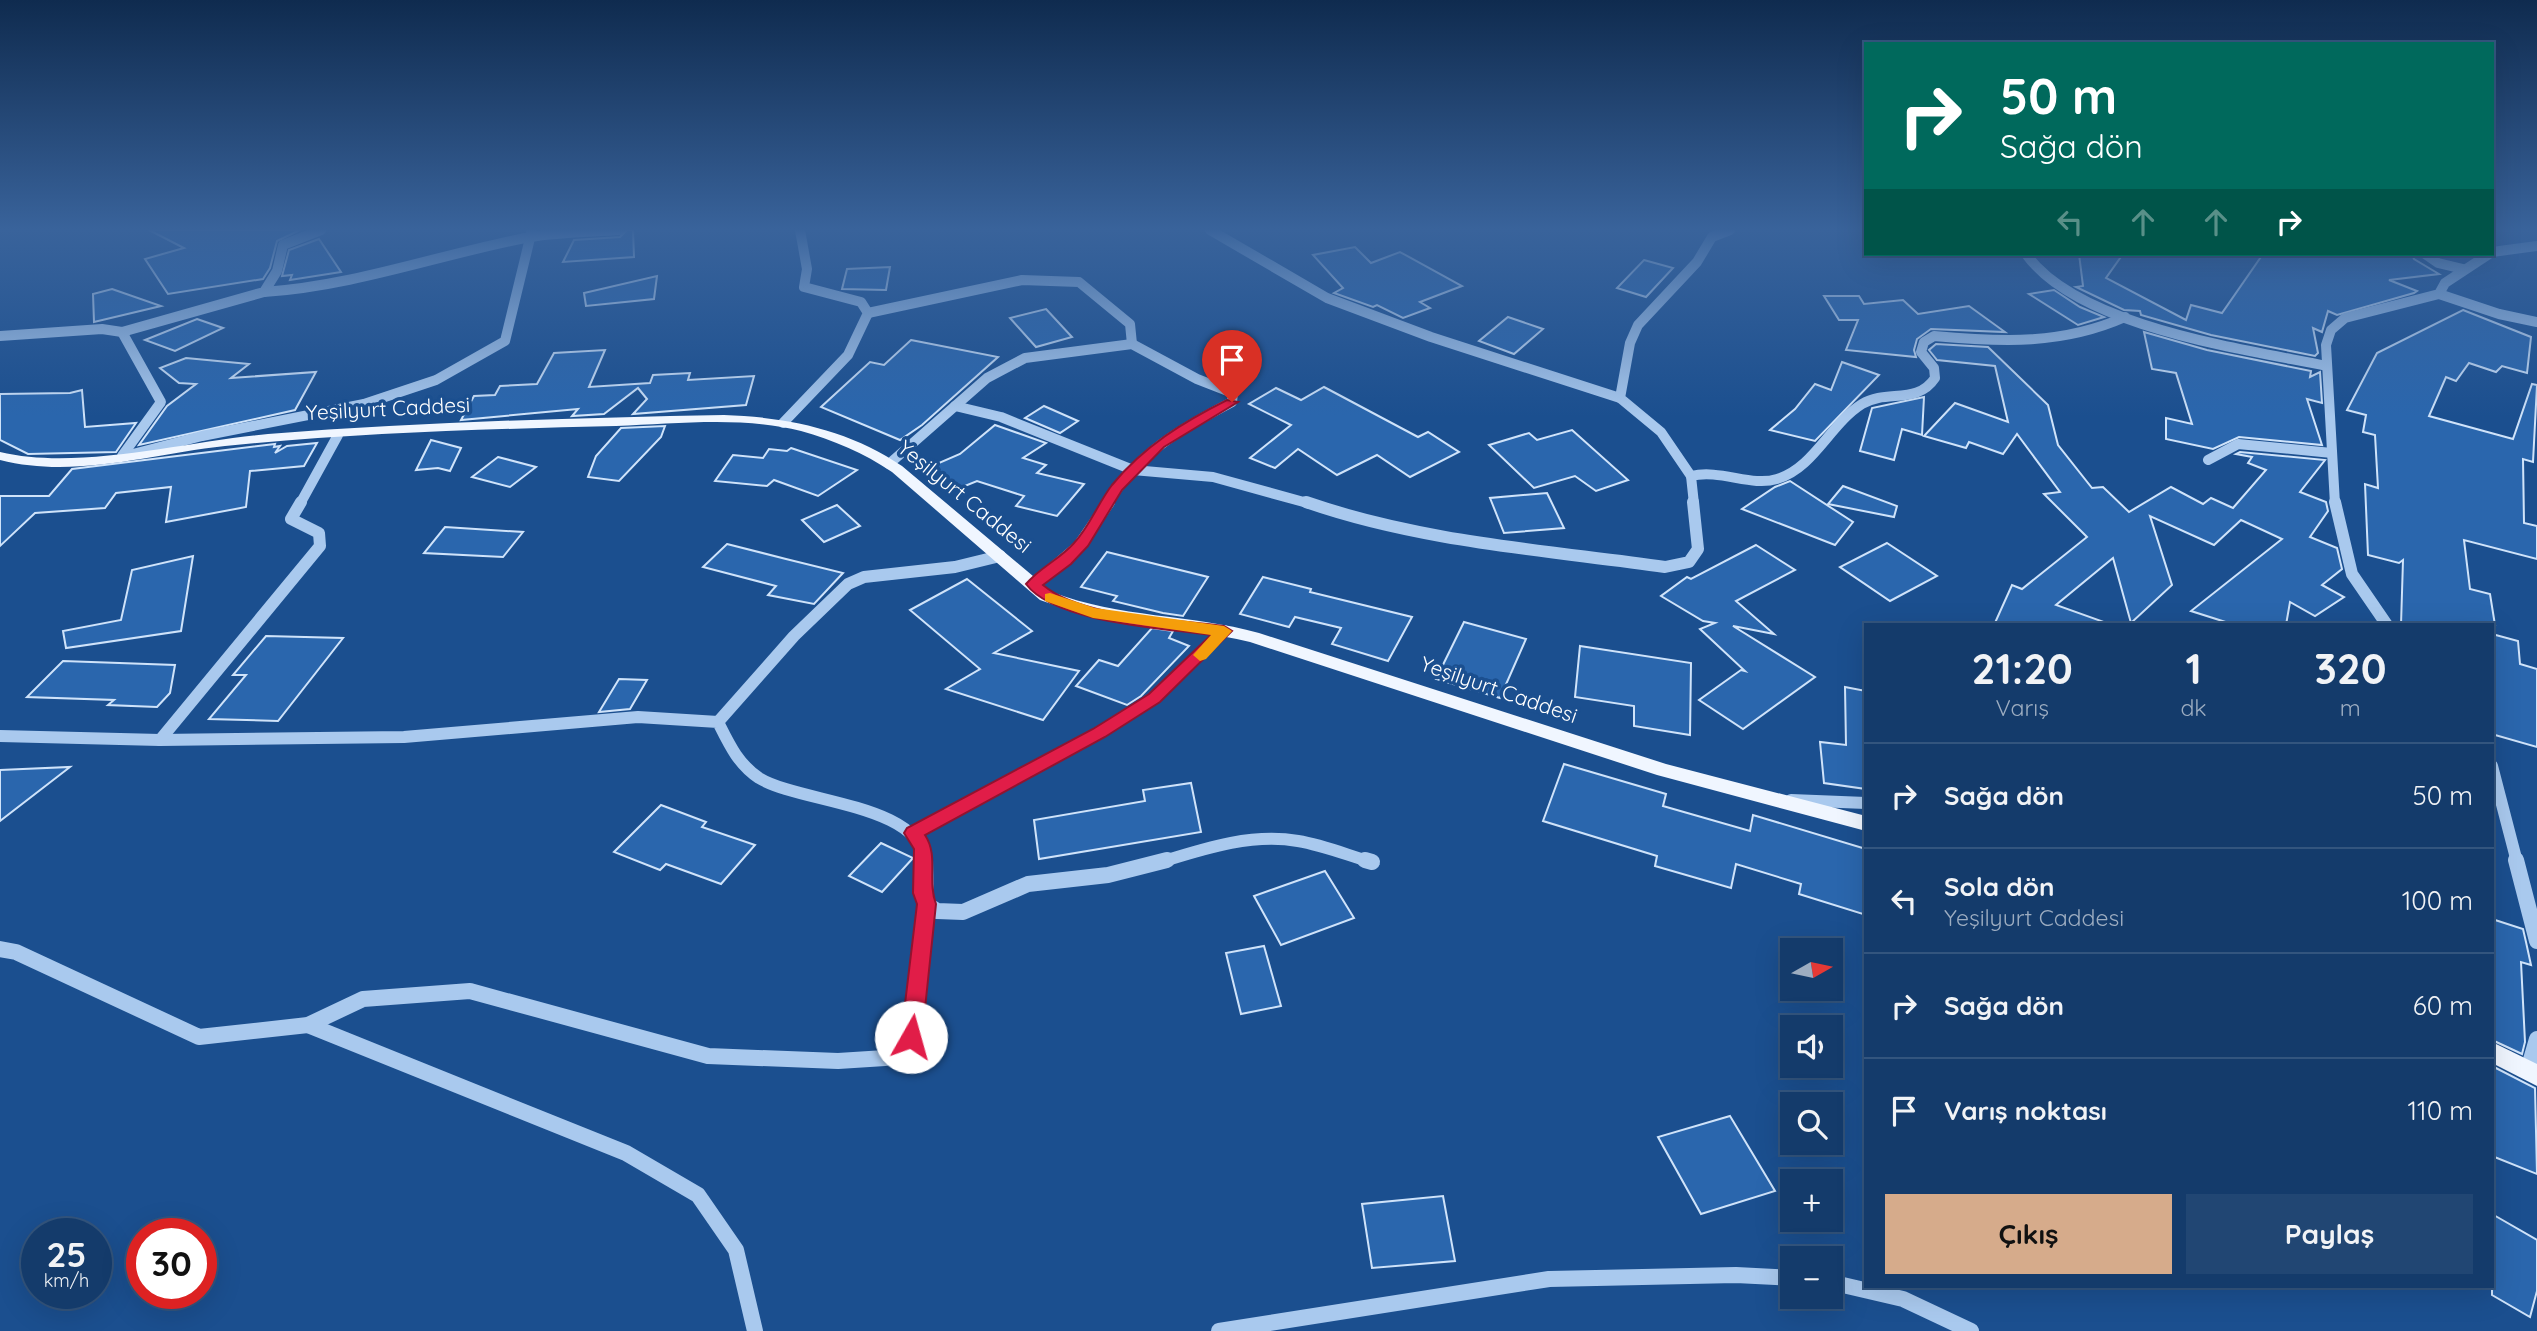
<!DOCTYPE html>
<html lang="tr">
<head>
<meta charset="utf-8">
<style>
  :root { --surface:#143b6b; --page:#214673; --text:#f1f3f6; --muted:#9dadc1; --line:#33557e; --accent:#d6ab8b }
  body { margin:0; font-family:Quicksand,sans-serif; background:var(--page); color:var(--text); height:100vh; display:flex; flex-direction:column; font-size:26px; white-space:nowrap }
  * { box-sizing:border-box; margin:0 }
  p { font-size:23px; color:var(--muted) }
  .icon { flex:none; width:38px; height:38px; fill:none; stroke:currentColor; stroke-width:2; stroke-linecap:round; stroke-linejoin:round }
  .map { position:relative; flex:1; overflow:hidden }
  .panel { position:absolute; left:1864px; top:623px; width:630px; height:665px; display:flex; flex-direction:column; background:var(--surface); border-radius:0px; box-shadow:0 7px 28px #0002,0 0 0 2px var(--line) }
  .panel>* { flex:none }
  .top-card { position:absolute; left:1864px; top:42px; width:630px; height:214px; border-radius:0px; box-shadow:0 7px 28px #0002,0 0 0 2px var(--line); background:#00695c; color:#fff; overflow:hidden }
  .needle { width:46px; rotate:81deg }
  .buttons { position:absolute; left:1780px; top:938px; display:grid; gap:14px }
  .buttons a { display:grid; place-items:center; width:63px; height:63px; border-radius:0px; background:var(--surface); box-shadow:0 7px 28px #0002,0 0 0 2px var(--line); font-size:35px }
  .speed { position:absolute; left:21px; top:1218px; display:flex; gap:14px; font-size:35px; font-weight:700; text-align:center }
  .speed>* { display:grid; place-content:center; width:91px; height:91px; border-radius:50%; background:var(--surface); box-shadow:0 7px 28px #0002,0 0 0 2px var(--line); line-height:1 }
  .speed small { font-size:18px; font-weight:400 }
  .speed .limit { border:10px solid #d22; background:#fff; color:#111 }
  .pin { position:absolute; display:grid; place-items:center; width:60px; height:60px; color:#fff; margin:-72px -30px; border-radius:50% 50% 50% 0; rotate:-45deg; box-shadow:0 0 7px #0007 }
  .pin .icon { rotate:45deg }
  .me { position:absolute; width:77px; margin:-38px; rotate:7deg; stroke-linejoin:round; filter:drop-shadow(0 0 5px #0008) }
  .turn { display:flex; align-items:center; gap:24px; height:147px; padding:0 21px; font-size:32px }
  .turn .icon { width:91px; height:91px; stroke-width:2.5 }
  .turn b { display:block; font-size:49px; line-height:60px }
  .lanes { display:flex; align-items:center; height:66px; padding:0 21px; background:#0003; justify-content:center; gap:35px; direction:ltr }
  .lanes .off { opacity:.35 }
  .eta { display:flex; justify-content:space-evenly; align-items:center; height:119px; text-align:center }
  .eta b { font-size:42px; font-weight:800; line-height:49px }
  .primary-button { display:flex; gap:14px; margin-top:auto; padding:14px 21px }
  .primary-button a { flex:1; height:80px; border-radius:0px; background:var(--accent); color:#111; font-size:28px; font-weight:800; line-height:80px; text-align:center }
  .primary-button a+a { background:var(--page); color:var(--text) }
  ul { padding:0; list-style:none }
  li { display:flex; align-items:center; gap:21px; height:105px; padding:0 21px; border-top:2px solid var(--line) }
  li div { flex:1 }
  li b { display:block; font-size:26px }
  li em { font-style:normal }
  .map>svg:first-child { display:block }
</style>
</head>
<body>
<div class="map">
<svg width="2537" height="1331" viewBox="0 0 2537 1331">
  <rect width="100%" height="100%" fill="#1b4f8f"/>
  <g fill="#2a66ad" stroke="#cfe3fa" stroke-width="2">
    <path d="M149,230h151l-23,11 -7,27 -7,11 -95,15 -23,-35 39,-11z"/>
    <path d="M627,230h6l1,27 -71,5 11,-22 46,-3z"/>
    <path d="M319,239l22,33 -51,8 2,-5 -10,1 7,-26z"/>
    <path d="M1355,247l16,16 29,-11 62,34 -42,16 10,6 -27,10 -26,-13 -4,2 -39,-14 9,-5 -30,-33z"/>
    <path d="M2079,254h44l-17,24 80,42 5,-15 31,8 41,-59h149l2,5 25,15 -50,6 28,11 -3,2 -77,22 -9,-4 -6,21 -9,-4 5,25 -3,3 -104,-21 -70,-20 -1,-4 -16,-1 -48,-23 7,-1z"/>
    <path d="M1644,260l29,8 -27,29 -29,-9z"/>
    <path d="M890,267l-4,23 -44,-1 5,-20z"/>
    <path d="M657,276l-3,23 -68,7 -2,-13z"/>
    <path d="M112,289l49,17 -67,16 -1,-28z"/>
    <path d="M2054,290l26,17 24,10 -26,8 -49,-31z"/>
    <path d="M1824,296h35l5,8 39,-4 15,14 51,-8 36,26 -74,-3 -14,10 -3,11 2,7 -70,-7 12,-30h-19z"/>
    <path d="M1046,309l26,28 -36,10 -26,-29z"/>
    <path d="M2463,310l68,27 -4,36 -25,-7 -6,6 -27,-9 -13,18 -10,-4 -17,39 84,23 19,-55 5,1 -4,77 -10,-3 1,64 13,3v33l-73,-19 6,49 20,5 5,31h-94l2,-65 -4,3 -31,-8 -3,-71 13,4 -3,-53 -12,-3 3,-17 -19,-5 30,-57z"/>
    <path d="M1508,317l35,12 -29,25 -35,-13z"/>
    <path d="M197,319l26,9 -48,23 -30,-11z"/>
    <path d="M2144,332l63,18 104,21 -1,6 10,-5 2,31 -15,-4 15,46 -83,-8 -26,12 -47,-10v-21l26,6 -16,-51 -24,-4z"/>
    <path d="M911,340l87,17 -76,68 -22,15 -79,-33 49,-45 14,3z"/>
    <path d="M1936,344l52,3 60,58 10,40 34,43 11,-1 26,25 42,-25 32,17 8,-6 22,10 33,-38 -18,-7 4,-6 -16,-3 4,-2 85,8 -25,32 26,10 2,9 -18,26 27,11 5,21 -20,16 22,12 -29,19 -25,-14 -4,23h-51l-44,-14 91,-72 -41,-19 -27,25 -64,-29 22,69 -41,38 -18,-65 -57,47 48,17 -1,3h-109l18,-40 10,4 65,-52 -43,-43 16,-2 -43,-58 -14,20 -34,-12 -3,6 -42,-12 31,-33 53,19 -13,-56 -58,-6 -8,-10z"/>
    <path d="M605,350l-16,37 61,-4 3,-8 37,-2 -2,7 66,-4 -8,29 -113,9 14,-15 -9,-11 -34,26 -32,2 6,-7 -117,11 13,-24 21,-1 5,-9 37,-2 17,-31z"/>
    <path d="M186,358l63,6 -18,14 85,-6 -21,38 -156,35 28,-39 29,-22 -17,-1 -19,-15z"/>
    <path d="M1842,362l37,13 -64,66 -45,-11 25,-21 20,-25 16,6z"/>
    <path d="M1324,387l94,50 10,-5 31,20 -49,25 -33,-22 -40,20 -39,-26 -23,19 -25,-10 41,-33 -42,-21 27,-16 25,12z"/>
    <path d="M82,390l3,37 51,-4 -20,29 -88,2 -28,-14v-46l70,-1z"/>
    <path d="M1924,397l-2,38 -20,-6 -8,31 -34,-9 12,-43z"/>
    <path d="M1044,406l34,15 -18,12 -35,-15z"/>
    <path d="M995,425l51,18 -23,15 23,7 -9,8 47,11 -27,32 -41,-10 8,-10 -47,-15 -27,11 -25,-23 35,-15z"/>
    <path d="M665,426l-4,11 -42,44 -31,-4 8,-21 25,-28z"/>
    <path d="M1572,430l56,50 -32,11 -21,-15 -41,12 -45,-43 40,-12 8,7z"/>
    <path d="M431,440l30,8 -11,23 -12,-3 -22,2z"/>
    <path d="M317,443l-13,23 -54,5 -4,36 -80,15 5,-35 -55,6 -11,15 -70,5 -35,33v-50h49l23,-27 203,-25 -1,3 6,-1 -5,7 12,-7z"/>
    <path d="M791,448l66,22 -39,26 -44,-16 -7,6 -52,-5 18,-26 30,3 6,-9 18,2z"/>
    <path d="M498,457l38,10 -26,20 -38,-10z"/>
    <path d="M1790,481l63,41 -18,23 -93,-36 33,-22z"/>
    <path d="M1843,486l54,20 -3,11 -66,-13z"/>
    <path d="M1547,493l17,35 -60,5 -14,-35z"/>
    <path d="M837,505l23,21 -36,16 -22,-22z"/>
    <path d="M445,527l78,5 -20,25 -79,-4z"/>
    <path d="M1887,543l50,33 -47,25 -50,-34z"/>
    <path d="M727,544l59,15 57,14 -29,31 -46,-9 8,-9 -73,-19z"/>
    <path d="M1756,545l39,25 -59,31 38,33 -41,-8 82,51 -72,52 -44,-29 42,-30 4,1 -45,-42 15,-6 -12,-2 -42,-25 26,-19 4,2z"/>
    <path d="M1107,552l101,25 -25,39 -20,-3 -50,-12 4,-5 -36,-9z"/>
    <path d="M193,556l-12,75 -115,17 -3,-17 58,-11 11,-50z"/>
    <path d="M1263,577l48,12 -1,3 102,25 -24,44 -56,-17 9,-16 -46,-11 -6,10 -49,-13z"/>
    <path d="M967,579l65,52 -38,22 85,18 -36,49 -97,-31 34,-20 -70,-59z"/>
    <path d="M1464,622l62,17 -26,59 -64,-19z"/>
    <path d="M1152,628l21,3 -4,7 20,8 -48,50 -14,9 -51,-19 23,-26 19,6z"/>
    <path d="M2492,634l26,7 2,23 17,5v78l-42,-12z"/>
    <path d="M266,636l77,2 -65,83 -69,-2 37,-44h-13z"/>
    <path d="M1580,646l111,17 -1,72 -56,-9v-20l-59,-9z"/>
    <path d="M63,661l112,4 -5,28 -13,14 -49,-2 6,-5 -87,-3z"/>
    <path d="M619,679l28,1 -17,29 -31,3z"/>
    <path d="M1845,687l21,4v98l-42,-6 -4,-41 26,3z"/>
    <path d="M1564,764l102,30 -3,12 87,25 3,-16 113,34v66l-67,-21 2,-10 -65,-20 -5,24 -76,-22 2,-10 -114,-35z"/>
    <path d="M70,767l-70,54v-51z"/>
    <path d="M1191,783l10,49 -162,27 -5,-39 111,-19 -2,-11z"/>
    <path d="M661,805l45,17 -4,5 53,18 -34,39 -55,-20 -6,6 -46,-18z"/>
    <path d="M881,843l32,15 -31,34 -33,-16z"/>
    <path d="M1325,871l29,47 -73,27 -27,-49z"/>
    <path d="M2492,919l31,10 3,13 5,23 -10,-3 4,80 -3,12 -30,-14z"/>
    <path d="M1264,946l17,60 -40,8 -15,-61z"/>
    <path d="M2492,1066l43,22 2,86 -45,-18z"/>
    <path d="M1730,1116l45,75 -74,23 -43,-77z"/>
    <path d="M1443,1196l12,65 -83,7 -10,-64z"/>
    <path d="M2492,1214l45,26v51l-7,26 -38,-22z"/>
  </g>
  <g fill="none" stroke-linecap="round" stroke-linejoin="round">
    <g stroke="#a9c9ee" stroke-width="10">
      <path d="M1210,230l117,68 104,39 189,61"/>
      <path d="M2492,252l45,-6"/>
      <path d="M2026,254c52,73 218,95 301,112"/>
      <path d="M2425,254l13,9 25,6"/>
      <path d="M264,292c91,-6 177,-38 266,-55 29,-5 60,-5 90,-7"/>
      <path d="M2439,294l60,20 38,8"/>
      <path d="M868,313l154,-33 57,2 51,42 2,20"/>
      <path d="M122,332l39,70 -39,54"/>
      <path d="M0,336l102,-7 20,3 142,-40 13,-21 6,-26 38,-15"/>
      <path d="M955,406l46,11 132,53 80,7 98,27"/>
      <path d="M783,423l65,-68 20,-42 -7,-11 -57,-15 3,-18 -7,-39"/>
      <path d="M129,455l73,-19 162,-32 72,-24 69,-39 27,-111"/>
      <path d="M2208,460l30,-16 94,9"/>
      <path d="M889,464l98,-86 38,-20 107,-14 65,35 36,14 -1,9c-48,25 -97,52 -124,102"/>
      <path d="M1691,476l-30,-44 -41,-34 10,-55 8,-18 59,-63 15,-25 18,-7"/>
      <path d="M300,504l38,-69"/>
      <path d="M1694,504l-3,-28c30,-7 60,11 86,3 37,-11 53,-55 85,-75 25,-15 55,1 73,-26l-1,-10 -13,-16 3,-10 10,-6c68,6 128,9 191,-19"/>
      <path d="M2335,504l-9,-159 5,-15 14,-12 94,-24 6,-11 44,-29"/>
    </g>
    <g stroke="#a9c9ee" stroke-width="12">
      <path d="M1306,502c115,40 239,48 359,65l24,-5 9,-13 -5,-47"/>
      <path d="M2335,502l17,72 35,51"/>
      <path d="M1033,585l46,-39 30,-44"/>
      <path d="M718,722l76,-86 54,-52 16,-7 91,-10 45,-11"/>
      <path d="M0,736l160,4 244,-3 234,-20 80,5c11,22 20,42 41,56 41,25 163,26 166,84"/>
      <path d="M160,740l160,-194 -1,-13 -28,-14 10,-17"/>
      <path d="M2492,766l25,96"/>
      <path d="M1791,800l75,3"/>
      <path d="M913,833l186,-100 56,-35 69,-67"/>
      <path d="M1161,862c45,-14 91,-29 137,-21 25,4 49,14 73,21"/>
    </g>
    <g stroke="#a9c9ee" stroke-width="16">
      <path d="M1365,860l7,2"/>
      <path d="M2516,860l21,81"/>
      <path d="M926,904l11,7 26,1 65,-28 80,-9 59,-15"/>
      <path d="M0,949l16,3 183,85 109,-12 55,-26 107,-8 238,65 130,5 47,-3 16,-9 10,-12 15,-133 -1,-44"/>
      <path d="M308,1025l318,128 72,42 38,55 19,81"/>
      <path d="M2528,1070l9,-31"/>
      <path d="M1830,1282l73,17 68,32"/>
      <path d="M1219,1331l330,-52 187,-4 56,3"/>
    </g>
    <g fill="#f0f6ff" fill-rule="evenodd">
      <path d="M724,415c63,2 126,15 178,51l150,126c67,26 139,22 207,41l407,131 200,52v15l-209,-56 -407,-133c-70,-17 -142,-16 -210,-42l-148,-128c-28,-19 -59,-32 -91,-41 -59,-15 -125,-7 -185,-5 -130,3 -261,7 -391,20 -74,8 -151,33 -225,14v-8c79,19 186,-11 268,-18 152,-12 304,-16 456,-19z"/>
      <path d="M2492,1042l45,22v22l-45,-23z"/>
    </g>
  </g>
  <linearGradient id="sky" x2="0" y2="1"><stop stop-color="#0f2b4f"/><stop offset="0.55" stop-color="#39639b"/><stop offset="1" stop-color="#39639b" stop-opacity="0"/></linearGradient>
  <rect width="2537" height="417" fill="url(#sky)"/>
  <path fill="#e11d48" stroke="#92132f" stroke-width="2" d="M1227,400l11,2 -74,45 -42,43 -34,56 -17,18 -28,21c39,33 130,34 181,41l8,5 -72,71 -55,35 -180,98c14,21 2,46 11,69l-14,133 -3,6 -8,3 -7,-3 -3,-6 16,-133 -4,-11 1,-44 -10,-16 3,-5 186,-99 56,-35 62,-59c-47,-7 -156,-12 -185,-51 13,-16 34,-25 48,-41 16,-17 24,-40 38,-58 32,-39 71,-63 115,-85z"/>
  <path fill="#f59e0b" d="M1050,593l45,15 129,18 8,5 -26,28 -6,2 -7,-6 18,-20 -118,-17 -48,-17v-7z"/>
  <g text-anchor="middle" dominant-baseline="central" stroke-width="7" stroke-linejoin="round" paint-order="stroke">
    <g font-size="21" fill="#fff" stroke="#1b4f8f">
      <text transform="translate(388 408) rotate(-3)">Yeşilyurt Caddesi</text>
      <text transform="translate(965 496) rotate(39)">Yeşilyurt Caddesi</text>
      <text transform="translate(1499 689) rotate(19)">Yeşilyurt Caddesi</text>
    </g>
  </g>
</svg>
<div class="buttons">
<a><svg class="needle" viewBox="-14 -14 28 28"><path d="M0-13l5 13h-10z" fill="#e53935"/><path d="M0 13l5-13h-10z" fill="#9dadc1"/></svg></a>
<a><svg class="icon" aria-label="sound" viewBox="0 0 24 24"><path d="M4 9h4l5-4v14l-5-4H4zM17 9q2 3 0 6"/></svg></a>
<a><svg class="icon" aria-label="search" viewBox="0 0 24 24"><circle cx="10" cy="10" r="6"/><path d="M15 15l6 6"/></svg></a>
<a>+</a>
<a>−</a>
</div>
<div class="speed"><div>25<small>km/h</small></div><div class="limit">30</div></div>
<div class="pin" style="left:1232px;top:402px;background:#d93025"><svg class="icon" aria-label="arrive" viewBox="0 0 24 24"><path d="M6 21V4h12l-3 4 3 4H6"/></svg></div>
<svg class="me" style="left:911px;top:1037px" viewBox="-20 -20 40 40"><circle r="19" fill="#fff"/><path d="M0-13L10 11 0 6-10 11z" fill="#e11d48"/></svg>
<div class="top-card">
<div class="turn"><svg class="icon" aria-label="right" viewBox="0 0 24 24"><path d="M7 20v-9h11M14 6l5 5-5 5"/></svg><div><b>50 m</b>Sağa dön</div></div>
<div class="lanes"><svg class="icon off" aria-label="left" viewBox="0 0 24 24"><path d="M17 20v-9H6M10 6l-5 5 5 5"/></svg><svg class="icon off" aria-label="ahead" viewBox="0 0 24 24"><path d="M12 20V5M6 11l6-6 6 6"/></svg><svg class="icon off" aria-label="ahead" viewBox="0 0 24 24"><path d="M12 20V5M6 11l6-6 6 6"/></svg><svg class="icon" aria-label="right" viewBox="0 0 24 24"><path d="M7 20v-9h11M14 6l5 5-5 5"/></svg></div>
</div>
<section class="panel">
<div class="eta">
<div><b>21:20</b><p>Varış</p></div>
<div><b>1</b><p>dk</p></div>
<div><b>320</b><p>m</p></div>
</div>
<ul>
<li><svg class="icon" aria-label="right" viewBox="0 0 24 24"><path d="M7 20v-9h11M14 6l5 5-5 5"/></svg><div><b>Sağa dön</b></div><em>50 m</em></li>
<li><svg class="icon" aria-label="left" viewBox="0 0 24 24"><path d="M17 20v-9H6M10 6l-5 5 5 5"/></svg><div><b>Sola dön</b><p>Yeşilyurt Caddesi</p></div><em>100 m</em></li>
<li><svg class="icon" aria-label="right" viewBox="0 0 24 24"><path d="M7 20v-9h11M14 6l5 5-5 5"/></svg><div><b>Sağa dön</b></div><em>60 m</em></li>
<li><svg class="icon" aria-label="arrive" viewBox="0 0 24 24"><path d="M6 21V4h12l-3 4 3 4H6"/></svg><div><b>Varış noktası</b></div><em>110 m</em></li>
</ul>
<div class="primary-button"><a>Çıkış</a><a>Paylaş</a></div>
</section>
</div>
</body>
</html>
